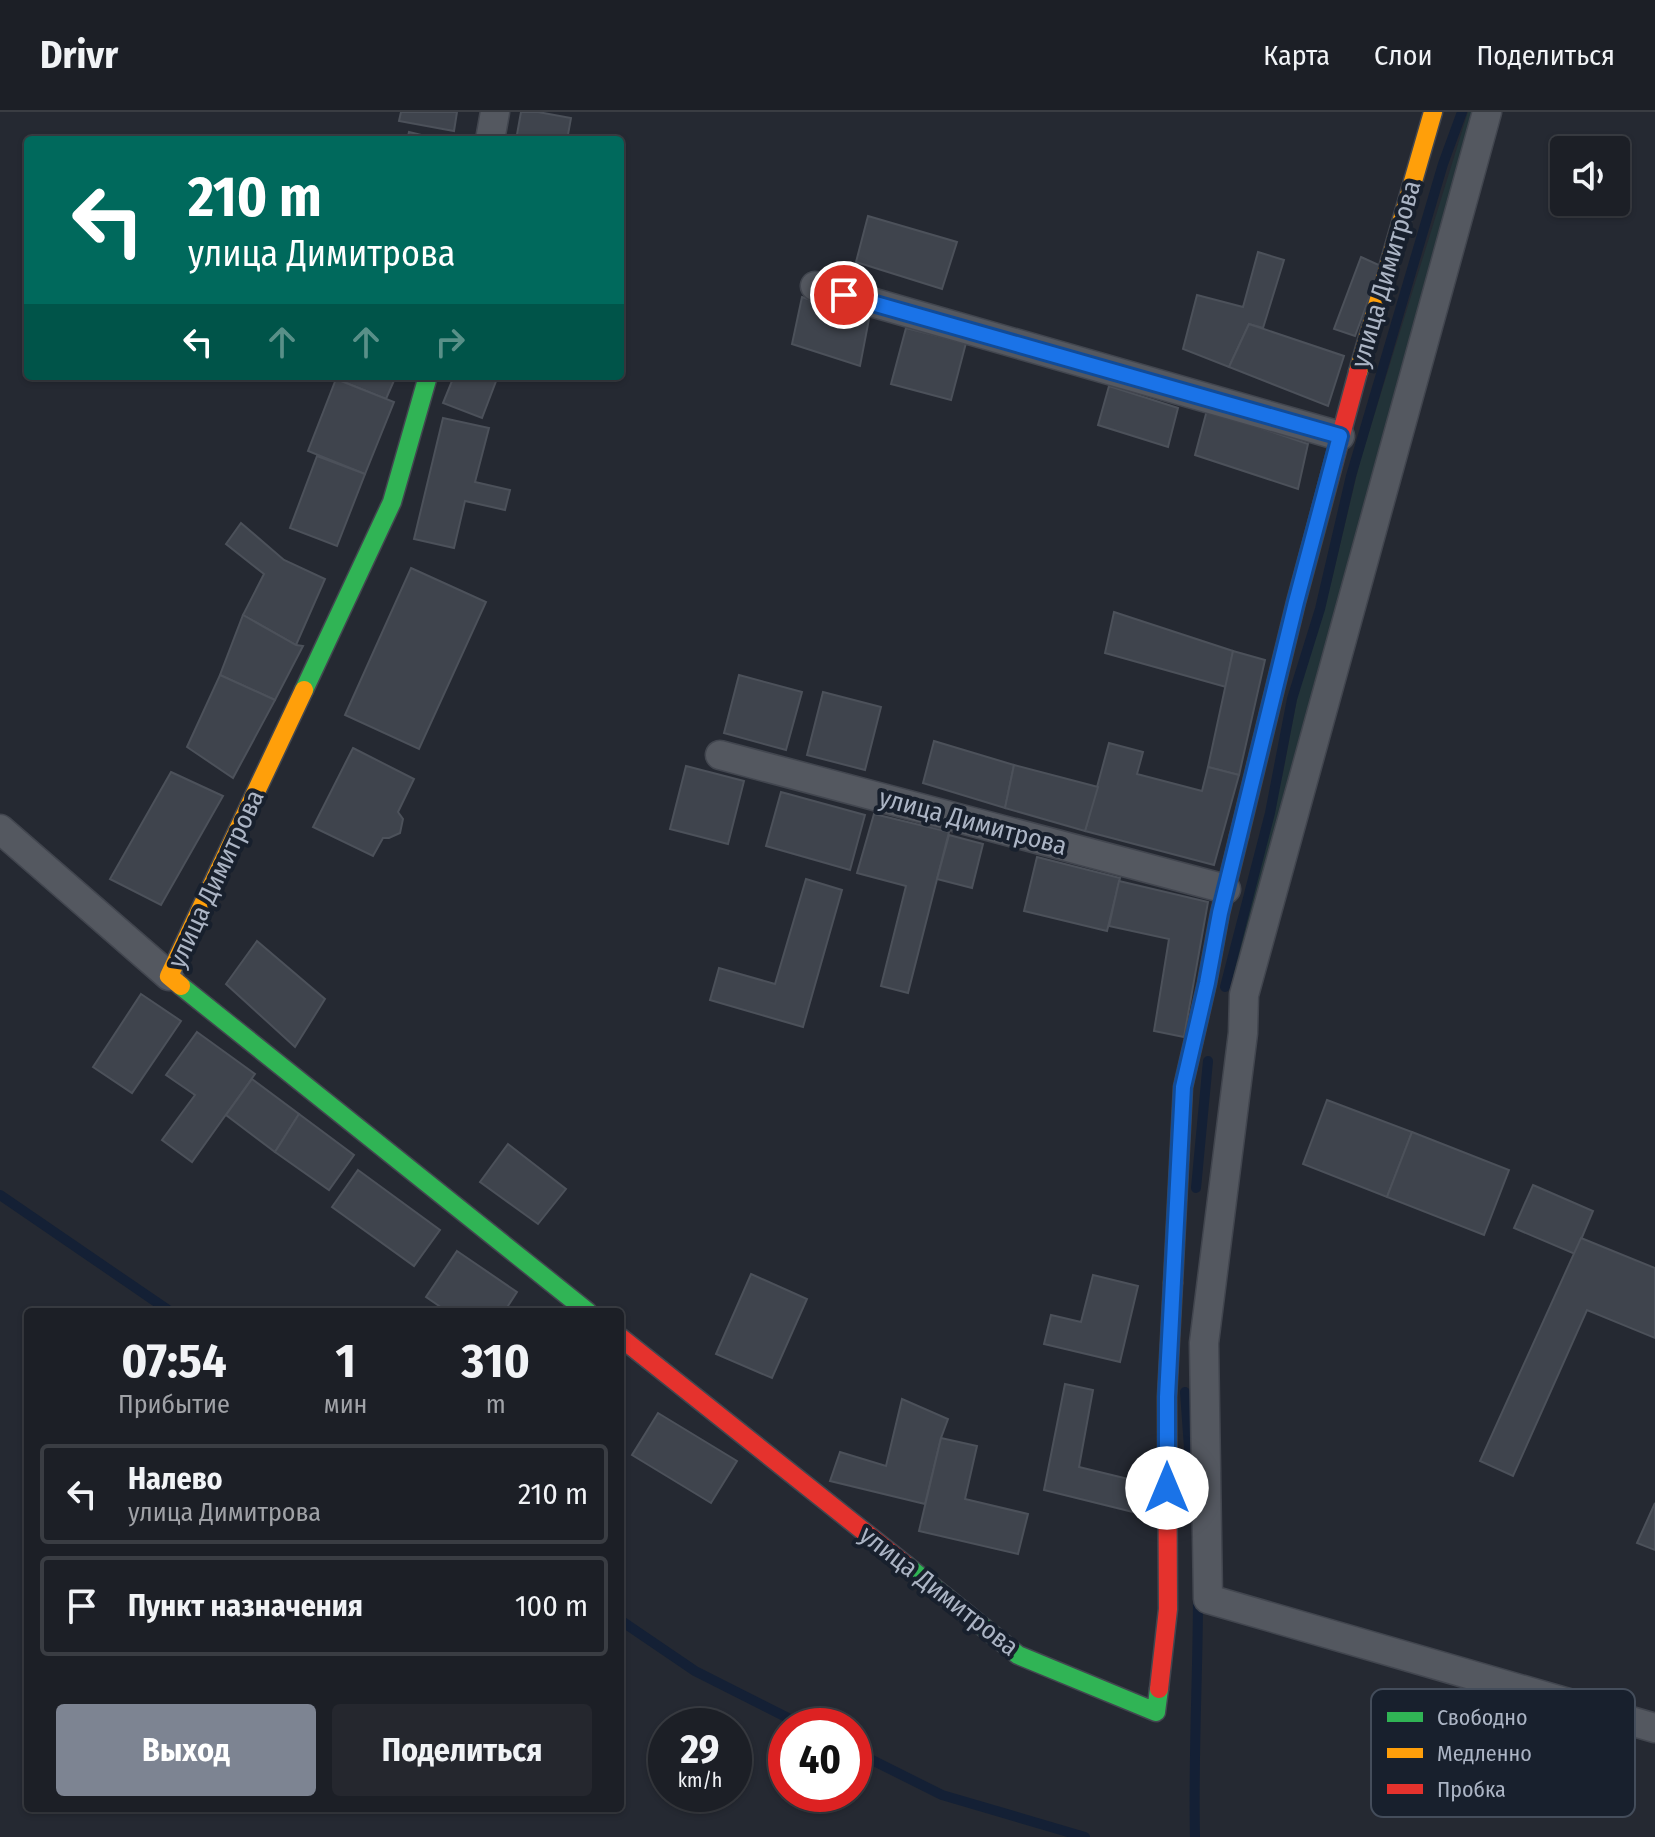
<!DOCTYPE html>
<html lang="ru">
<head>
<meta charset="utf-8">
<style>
  :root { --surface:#1c1f26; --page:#25272e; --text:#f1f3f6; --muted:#a0a2a7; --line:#3a3d43; --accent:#7d8492 }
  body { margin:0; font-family:"Fira Sans Condensed",sans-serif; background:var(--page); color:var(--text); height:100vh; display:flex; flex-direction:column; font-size:30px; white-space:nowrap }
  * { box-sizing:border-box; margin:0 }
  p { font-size:26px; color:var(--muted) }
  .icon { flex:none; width:44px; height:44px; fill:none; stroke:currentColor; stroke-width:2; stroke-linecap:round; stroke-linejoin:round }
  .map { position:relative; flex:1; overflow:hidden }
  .side { position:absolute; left:24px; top:1196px; width:600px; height:504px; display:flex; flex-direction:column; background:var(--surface); border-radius:8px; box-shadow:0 2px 6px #0004,0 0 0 2px var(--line) }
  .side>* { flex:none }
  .hud { position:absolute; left:24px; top:24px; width:600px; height:244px; border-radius:8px; box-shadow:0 2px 6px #0004,0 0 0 2px var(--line); background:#00695c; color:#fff; overflow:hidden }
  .buttons { position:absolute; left:1550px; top:24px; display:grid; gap:16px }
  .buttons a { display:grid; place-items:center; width:80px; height:80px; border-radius:8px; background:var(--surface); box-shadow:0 2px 6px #0004,0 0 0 2px var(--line); font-size:40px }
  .speed { position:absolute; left:648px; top:1596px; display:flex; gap:16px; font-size:40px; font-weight:700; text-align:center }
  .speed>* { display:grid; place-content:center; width:104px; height:104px; border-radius:50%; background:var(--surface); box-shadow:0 2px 6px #0004,0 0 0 2px var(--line); line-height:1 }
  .speed small { font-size:20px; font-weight:400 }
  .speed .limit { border:12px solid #d22; background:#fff; color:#111 }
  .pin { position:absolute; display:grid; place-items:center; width:68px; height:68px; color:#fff; margin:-34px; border:4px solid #fff; border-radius:50%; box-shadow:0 2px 8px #0007 }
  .me { position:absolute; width:88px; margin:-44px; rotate:0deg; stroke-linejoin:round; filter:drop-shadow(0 0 6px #0008) }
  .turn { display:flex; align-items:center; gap:28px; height:168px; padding:0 32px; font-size:36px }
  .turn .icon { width:104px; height:104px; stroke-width:2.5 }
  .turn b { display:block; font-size:56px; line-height:68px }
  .lanes { display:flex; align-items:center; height:76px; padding:0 32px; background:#0003; justify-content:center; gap:40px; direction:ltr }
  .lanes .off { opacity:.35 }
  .eta { display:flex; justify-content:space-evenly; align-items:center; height:136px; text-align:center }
  .eta b { font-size:48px; font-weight:700; line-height:56px }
  .cta { display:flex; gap:16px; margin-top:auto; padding:16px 32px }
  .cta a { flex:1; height:92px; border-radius:8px; background:var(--accent); color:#fff; font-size:32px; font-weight:700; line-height:92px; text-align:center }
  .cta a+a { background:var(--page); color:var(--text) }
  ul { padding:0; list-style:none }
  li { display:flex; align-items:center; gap:24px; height:100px; margin:0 16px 12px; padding:0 16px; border:4px solid var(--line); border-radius:8px }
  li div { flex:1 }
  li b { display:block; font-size:30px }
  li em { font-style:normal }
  header { display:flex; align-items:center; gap:48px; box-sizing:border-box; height:112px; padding:0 40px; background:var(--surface); border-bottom:2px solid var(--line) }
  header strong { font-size:38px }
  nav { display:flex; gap:44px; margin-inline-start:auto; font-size:28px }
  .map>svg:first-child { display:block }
</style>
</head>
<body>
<header>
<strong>Drivr</strong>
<nav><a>Карта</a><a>Слои</a><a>Поделиться</a></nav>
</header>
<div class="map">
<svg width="1655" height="1725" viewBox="0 0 1655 1725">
  <rect width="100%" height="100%" fill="#252932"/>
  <path fill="#223338" d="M1468,0h14l-239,867 -12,-4 52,-202 16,-85 32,-105 29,-122z"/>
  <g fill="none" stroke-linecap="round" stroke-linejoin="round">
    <g stroke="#142035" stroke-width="10">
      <path d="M1225,875l45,-174 22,-114 28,-90 31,-133 92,-312 19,-52"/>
      <path d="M1196,1076l12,-127"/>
      <path d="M0,1083l171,117"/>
      <path d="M1185,1280l8,111"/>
      <path d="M620,1508l75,51 109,55"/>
      <path d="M854,1639l88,44 143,42"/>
      <path d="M1195,1725c-2,-81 3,-161 3,-242"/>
    </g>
  </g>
  <g fill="#3f444d" stroke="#4c515a" stroke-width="2">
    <path d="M401,0h56l-3,19 -55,-10z"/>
    <path d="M521,0h17l33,6 -4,22h-51z"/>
    <path d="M409,20l33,8h-35z"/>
    <path d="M868,104l89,26 -15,47 -86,-27z"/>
    <path d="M1258,140l26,8 -21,68 -14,-4 -20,43 -46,-18 14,-54 46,12z"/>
    <path d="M1361,145l20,9 -26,70 -21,-7z"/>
    <path d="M802,185l67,22 -9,47 -68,-22z"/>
    <path d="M1249,212l95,32 -16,50 -99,-39z"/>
    <path d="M906,216l60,15 -15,57 -60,-16z"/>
    <path d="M329,264h67l-10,23z"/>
    <path d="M454,264h44l-16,42 -39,-15z"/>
    <path d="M336,267l58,23 -29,72 -57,-23z"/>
    <path d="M1109,274l69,22 -10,39 -70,-22z"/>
    <path d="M1207,298l101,34 -10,45 -103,-34z"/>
    <path d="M443,306l46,10 -14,54 35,8 -5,20 -40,-9 -11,47 -40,-9z"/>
    <path d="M317,344l48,18 -28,72 -47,-18z"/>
    <path d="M241,411l43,37 41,19 -29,66 -53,-30 21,-41 -38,-30z"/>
    <path d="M411,456l75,34 -67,147 -74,-34z"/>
    <path d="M1114,500l119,39 -7,36 -121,-34z"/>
    <path d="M243,503l53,30 7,1 -28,54 -55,-25z"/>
    <path d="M1233,539l32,9 -26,115 -31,-8z"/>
    <path d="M220,563l55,25 -42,78 -46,-31z"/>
    <path d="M739,563l63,17 -16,58 -62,-17z"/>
    <path d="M823,580l58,15 -16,63 -58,-15z"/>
    <path d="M934,629l80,24 -9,43 -82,-25z"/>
    <path d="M1109,631l34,9 -6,22 65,17 6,-24 31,8 -25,90 -129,-34z"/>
    <path d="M353,636l61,31 -16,33 5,7 -3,14 -11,5h-6l-10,18 -60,-29z"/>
    <path d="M1014,653l84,22 -13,44 -80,-23z"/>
    <path d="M686,654l58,15 -16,63 -58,-15z"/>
    <path d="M171,660l52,24 -62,109 -51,-26z"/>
    <path d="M781,680l84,23 -15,55 -84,-24z"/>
    <path d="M874,702l75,18 -41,161 -27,-7 25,-100 -49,-13z"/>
    <path d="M949,723l34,9 -11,44 -35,-9z"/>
    <path d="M1037,745l83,21 -13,53 -83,-20z"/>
    <path d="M806,767l36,11 -39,137 -93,-27 9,-32 56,16z"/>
    <path d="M1119,769l89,21 -24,135 -30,-6 15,-92 -60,-13z"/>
    <path d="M257,829l68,58 -30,48 -69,-63z"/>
    <path d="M141,882l40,27 -49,72 -39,-26z"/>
    <path d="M197,920l58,42 -63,88 -30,-22 33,-45 -29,-20z"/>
    <path d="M252,967l47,35 -24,38 -49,-37z"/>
    <path d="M1327,988l85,32 -25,65 -84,-33z"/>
    <path d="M299,1002l55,41 -25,35 -54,-38z"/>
    <path d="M1412,1020l97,38 -25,65 -97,-38z"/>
    <path d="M508,1032l58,45 -28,35 -58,-42z"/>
    <path d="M358,1058l82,60 -26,36 -82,-59z"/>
    <path d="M1533,1073l60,26 -18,43 -61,-26z"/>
    <path d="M1581,1126l74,30v70l-68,-28 -74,166 -33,-15z"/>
    <path d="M457,1139l60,41 -13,20h-56l-22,-15z"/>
    <path d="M751,1162l56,25 -35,79 -56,-24z"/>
    <path d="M1093,1163l45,11 -18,76 -76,-18 7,-29 30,7z"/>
    <path d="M1065,1272l28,6 -14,77 74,18 -4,31 -105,-26z"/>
    <path d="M902,1287l46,20 -7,19 -16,66 -95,-23 10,-29 46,14z"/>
    <path d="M658,1301l79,48 -26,42 -79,-48z"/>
    <path d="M941,1326l36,8 -12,53 63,15 -10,40 -99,-23z"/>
    <path d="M1655,1391v47l-18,-7z"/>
  </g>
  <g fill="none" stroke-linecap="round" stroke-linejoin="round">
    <defs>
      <g id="street">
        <path d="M1487,0l-243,883 -1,38 -39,310 4,256 447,129"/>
        <path d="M490,28l5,-28"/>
        <path d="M815,174l525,150"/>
        <path d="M720,643l506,134"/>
        <path d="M0,717l169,147"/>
      </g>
      <g id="fast">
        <path d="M304,578l88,-188 36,-126"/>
        <path d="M181,874l407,326"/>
        <path d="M1173,1171l10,-196 24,-104 13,-70 19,-77"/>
        <path d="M906,1453l112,90 138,57 3,-23"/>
      </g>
      <g id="slow">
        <path d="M1358,260l75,-260"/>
        <path d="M181,874l-12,-10 135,-286"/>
      </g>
      <g id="jam">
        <path d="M1239,724l57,-234 62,-230"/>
        <path d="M620,1225l286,228"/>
        <path d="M1159,1577l9,-80 -1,-212 6,-114"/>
      </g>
    </defs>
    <use href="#street" stroke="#42464f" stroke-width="31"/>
    <use href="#fast" stroke="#42464f" stroke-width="21"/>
    <use href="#slow" stroke="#42464f" stroke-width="21"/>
    <use href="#jam" stroke="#42464f" stroke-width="21"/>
    <use href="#street" stroke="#545860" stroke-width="28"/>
    <use href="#fast" stroke="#30b455" stroke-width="18"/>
    <use href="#slow" stroke="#ff9f0a" stroke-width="18"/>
    <use href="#jam" stroke="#e5322d" stroke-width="18"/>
  </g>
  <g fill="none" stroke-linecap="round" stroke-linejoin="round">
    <defs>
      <path id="route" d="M844,183l496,141 -44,166 -76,311 -13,70 -24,104 -16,310v91"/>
    </defs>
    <use href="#route" stroke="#114b97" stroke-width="20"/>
    <use href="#route" stroke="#1a73e8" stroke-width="14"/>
  </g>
  <g text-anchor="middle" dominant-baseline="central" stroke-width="8" stroke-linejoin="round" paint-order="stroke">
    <g font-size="26" fill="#acb5c5" stroke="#18202d">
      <text transform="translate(1386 162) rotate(-74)">улица Димитрова</text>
      <text transform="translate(973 710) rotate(15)">улица Димитрова</text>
      <text transform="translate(216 767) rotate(-65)">улица Димитрова</text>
      <text transform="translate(939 1479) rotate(38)">улица Димитрова</text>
    </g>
  </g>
  <rect x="1371" y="1577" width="264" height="128" rx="12" fill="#18202d" stroke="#444d5b" stroke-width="2"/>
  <rect x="1387" y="1600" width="36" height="10" fill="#30b455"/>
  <rect x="1387" y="1636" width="36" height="10" fill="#ff9f0a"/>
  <rect x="1387" y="1672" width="36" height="10" fill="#e5322d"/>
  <g font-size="22" fill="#acb5c5">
    <text x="1437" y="1613">Свободно</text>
    <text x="1437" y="1649">Медленно</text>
    <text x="1437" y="1685">Пробка</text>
  </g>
</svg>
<div class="buttons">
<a><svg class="icon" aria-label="sound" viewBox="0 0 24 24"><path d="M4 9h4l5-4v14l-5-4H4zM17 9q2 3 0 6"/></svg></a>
</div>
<div class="speed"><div>29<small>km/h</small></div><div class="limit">40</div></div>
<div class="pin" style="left:844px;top:183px;background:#d93025"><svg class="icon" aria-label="arrive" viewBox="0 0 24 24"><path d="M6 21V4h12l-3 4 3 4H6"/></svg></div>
<svg class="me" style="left:1167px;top:1376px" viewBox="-20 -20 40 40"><circle r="19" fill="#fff"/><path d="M0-13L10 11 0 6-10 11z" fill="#1a73e8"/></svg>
<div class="hud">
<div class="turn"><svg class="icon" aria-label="left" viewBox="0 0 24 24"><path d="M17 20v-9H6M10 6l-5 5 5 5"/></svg><div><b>210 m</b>улица Димитрова</div></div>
<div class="lanes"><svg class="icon" aria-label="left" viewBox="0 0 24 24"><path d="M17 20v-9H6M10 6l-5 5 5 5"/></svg><svg class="icon off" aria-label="ahead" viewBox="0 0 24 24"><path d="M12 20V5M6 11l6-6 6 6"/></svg><svg class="icon off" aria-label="ahead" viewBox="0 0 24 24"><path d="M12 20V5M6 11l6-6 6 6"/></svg><svg class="icon off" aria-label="right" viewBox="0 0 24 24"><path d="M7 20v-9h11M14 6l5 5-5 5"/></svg></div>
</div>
<section class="side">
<div class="eta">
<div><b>07:54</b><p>Прибытие</p></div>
<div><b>1</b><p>мин</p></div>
<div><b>310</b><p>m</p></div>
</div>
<ul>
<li><svg class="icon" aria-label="left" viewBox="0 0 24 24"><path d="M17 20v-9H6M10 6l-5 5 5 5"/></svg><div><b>Налево</b><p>улица Димитрова</p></div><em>210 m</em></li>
<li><svg class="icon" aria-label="arrive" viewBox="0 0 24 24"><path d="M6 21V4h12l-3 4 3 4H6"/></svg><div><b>Пункт назначения</b></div><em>100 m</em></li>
</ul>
<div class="cta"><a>Выход</a><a>Поделиться</a></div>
</section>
</div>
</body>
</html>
